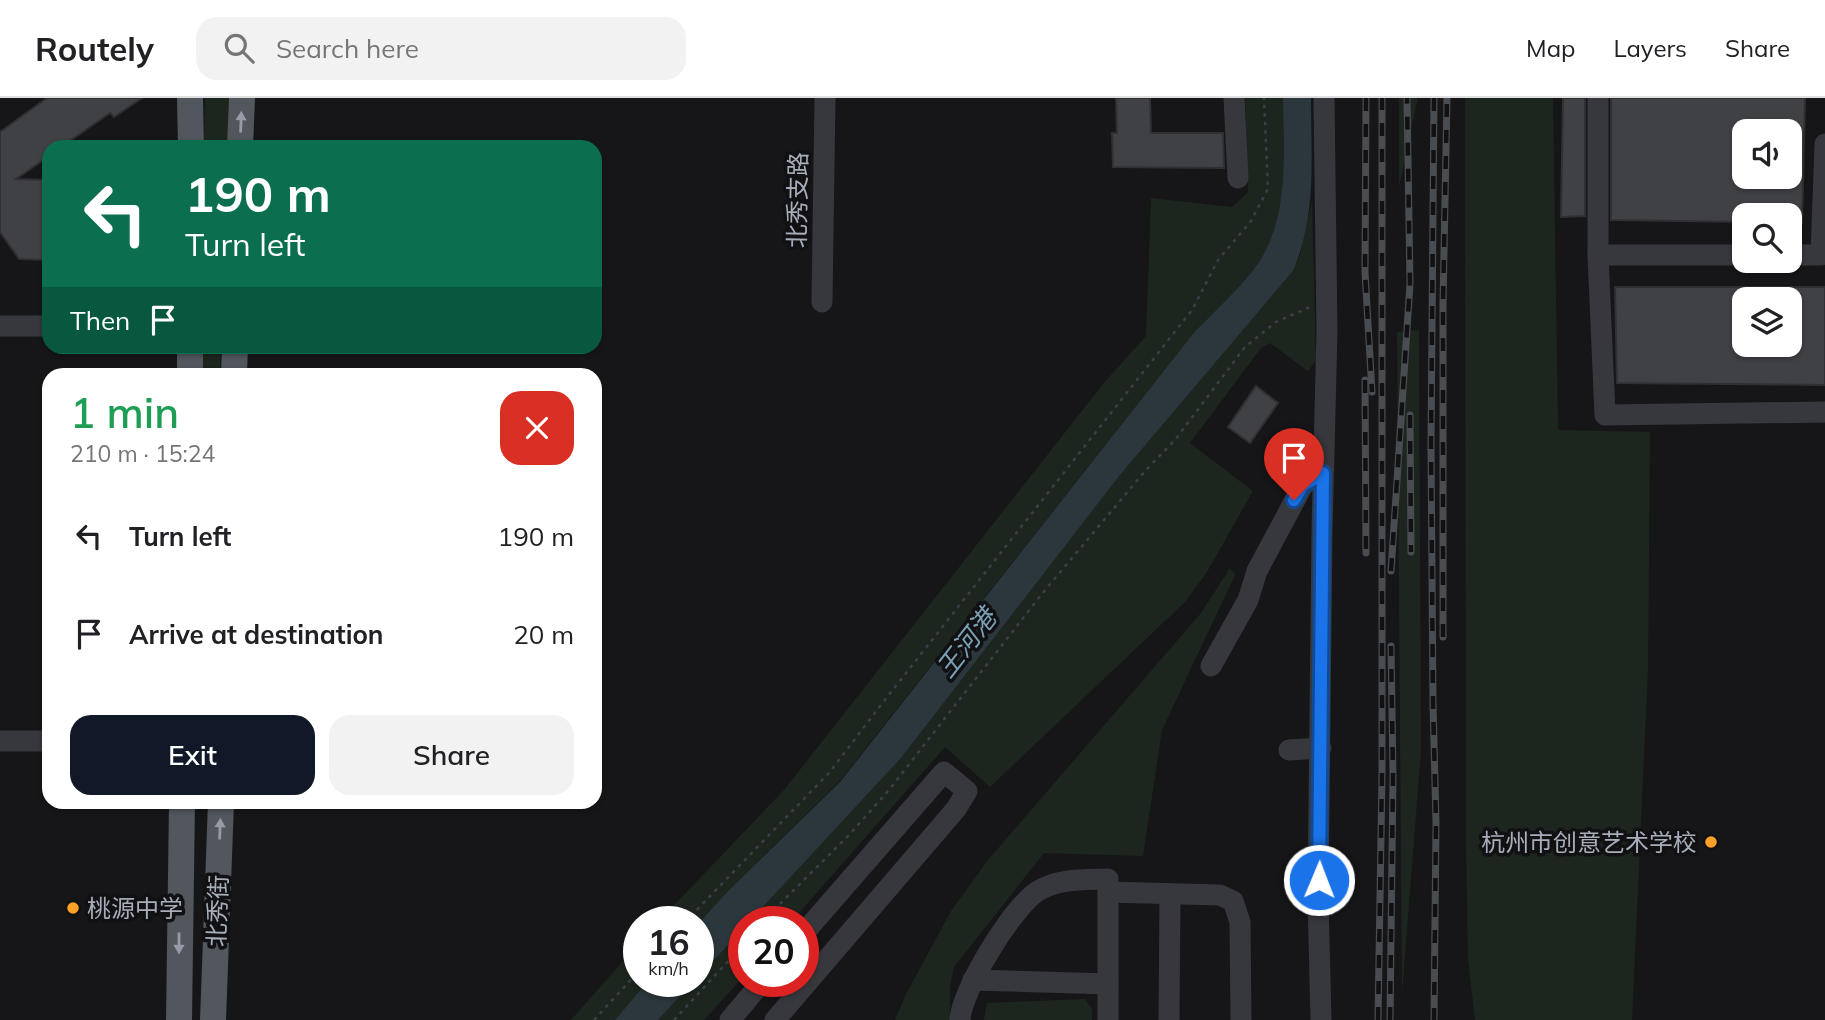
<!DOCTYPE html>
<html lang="en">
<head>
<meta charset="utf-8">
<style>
  :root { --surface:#fff; --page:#f2f2f2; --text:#202124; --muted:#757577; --line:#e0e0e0; --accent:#111827 }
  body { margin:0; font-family:Mulish,"Noto Sans SC",sans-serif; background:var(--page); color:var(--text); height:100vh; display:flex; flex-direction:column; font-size:26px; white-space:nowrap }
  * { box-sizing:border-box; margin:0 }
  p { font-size:23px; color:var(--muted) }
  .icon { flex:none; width:38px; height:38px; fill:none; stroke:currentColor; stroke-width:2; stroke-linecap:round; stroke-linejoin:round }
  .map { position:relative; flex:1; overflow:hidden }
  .panel { position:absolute; left:42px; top:270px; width:560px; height:441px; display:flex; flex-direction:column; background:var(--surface); border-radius:21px; box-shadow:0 2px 5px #0004 }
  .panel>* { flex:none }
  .guide { position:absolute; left:42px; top:42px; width:560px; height:214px; border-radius:21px; box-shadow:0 2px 5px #0004; background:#0b6e4f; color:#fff; overflow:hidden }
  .fabs { position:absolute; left:1732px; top:21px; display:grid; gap:14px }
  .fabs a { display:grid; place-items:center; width:70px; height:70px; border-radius:14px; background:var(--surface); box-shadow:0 2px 5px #0004; font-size:35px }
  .speed { position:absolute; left:623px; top:808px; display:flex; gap:14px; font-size:35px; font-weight:700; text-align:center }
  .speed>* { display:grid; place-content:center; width:91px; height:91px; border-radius:50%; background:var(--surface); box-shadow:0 2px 5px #0004; line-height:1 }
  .speed small { font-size:18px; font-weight:400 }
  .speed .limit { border:10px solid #d22; background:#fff; color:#111 }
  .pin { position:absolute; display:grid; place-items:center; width:60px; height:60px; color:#fff; margin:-72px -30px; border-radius:50% 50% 50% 0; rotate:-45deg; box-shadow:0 0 7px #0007 }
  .pin .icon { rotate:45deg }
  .me { position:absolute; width:77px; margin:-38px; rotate:1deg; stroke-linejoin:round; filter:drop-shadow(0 0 5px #0008) }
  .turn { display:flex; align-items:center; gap:24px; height:147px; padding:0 28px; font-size:32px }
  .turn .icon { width:91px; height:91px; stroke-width:2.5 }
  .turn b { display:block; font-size:49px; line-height:60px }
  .then { display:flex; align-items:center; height:66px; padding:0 28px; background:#0003; gap:14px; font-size:26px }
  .round { display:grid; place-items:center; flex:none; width:74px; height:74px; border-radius:21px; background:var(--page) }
  .summary { display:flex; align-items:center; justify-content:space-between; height:119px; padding:0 28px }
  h1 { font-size:42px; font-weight:600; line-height:52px; color:#1e9e55 }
  .action { display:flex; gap:14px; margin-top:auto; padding:14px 28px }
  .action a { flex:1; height:80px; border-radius:21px; background:var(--accent); color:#fff; font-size:28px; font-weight:600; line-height:80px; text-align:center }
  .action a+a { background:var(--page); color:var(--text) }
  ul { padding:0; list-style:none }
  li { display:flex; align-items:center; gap:21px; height:98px; padding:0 28px }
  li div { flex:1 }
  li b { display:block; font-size:26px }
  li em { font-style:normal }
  header { display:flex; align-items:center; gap:42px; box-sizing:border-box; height:98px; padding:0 35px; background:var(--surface); border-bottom:2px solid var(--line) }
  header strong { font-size:33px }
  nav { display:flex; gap:38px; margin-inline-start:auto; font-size:24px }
  .search { width:490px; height:63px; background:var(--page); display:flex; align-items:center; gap:18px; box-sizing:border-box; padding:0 24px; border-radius:21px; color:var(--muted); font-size:26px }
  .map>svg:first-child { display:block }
</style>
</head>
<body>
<header>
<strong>Routely</strong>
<div class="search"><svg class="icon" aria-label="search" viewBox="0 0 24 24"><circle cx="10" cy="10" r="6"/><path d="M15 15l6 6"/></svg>Search here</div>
<nav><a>Map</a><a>Layers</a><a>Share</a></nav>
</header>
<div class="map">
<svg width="1825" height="922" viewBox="0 0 1825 922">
  <rect width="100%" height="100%" fill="#161618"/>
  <g fill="#1d261e">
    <path d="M205,0h24l-1,49h-24z"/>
    <path d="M1245,0h38c-1,55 8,116 -24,164 -16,24 -47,51 -67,73l-353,447 -110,108 -31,34v-2h-40l126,-132 319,-406 43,-48 5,-138 81,9 16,-15z"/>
    <path d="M1399,0h18v4l-18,85z"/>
    <path d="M1465,0h88l5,332 92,2 -2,237 -16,351h-157l-7,-61 -2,-122z"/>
    <path d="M1312,103l4,159 -8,11 -38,-28 -9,5 -71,95 63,48 -46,81 -22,30 -195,185 -45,-40 -154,175h-42l152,-164 219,-283 173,-204 7,-16z"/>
    <path d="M1419,232l2,421 -19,242 -5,-661z"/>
    <path d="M202,249h19l-1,27h-18z"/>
    <path d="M1230,470l5,7 -73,155 -19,126 -99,-3 -90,114 -4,20v33h-55l10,-24 46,-85 37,-51 213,-247z"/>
    <path d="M744,830v48l-40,44h-46l35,-38h5v-5z"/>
    <path d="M639,845v39h8l-32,38h-44z"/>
    <path d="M1085,901l7,10v11h-108l3,-17z"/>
  </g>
  <g fill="#2b373d">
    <path d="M1283,0h28c0,59 6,118 -18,173l-173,204 -219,283 -152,164h-5v6l-46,49v-53l31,-34 111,-108 352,-447c20,-22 51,-49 67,-73 31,-48 24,-109 24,-164z"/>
    <path d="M647,884h46l-35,38h-43z"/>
  </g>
  <g fill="#404145" stroke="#303034" stroke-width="2" fill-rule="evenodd">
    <path d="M47,0h95l-28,19 -4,-4 -49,34h-12v9l-33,23 33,1v80l-30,-1 -19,-27v-100z"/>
    <path d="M1116,0h34l1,35h72l1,35 -111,-1 -1,-34h5z"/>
    <path d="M1563,0h22v118l-24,1z"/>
    <path d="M1611,0h194l-3,125 -12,-1v-7h-45v7l-134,-2zM1745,33h45v46h-45z"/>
    <path d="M1615,189h210v98l-208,-2zM1745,201h45v46h-45z"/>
    <path d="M1256,288l22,17 -28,40 -22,-16z"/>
  </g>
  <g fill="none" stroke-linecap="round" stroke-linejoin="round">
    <g stroke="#3c3f44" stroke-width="2.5" stroke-dasharray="3.5 5" stroke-linecap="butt">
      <path d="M685,824l144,-149 55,-72 308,-391 26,-50 33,-39 17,-32 -4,-91"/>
      <path d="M762,824l87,-87 40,-45 152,-195 105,-125 29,-30 70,-93 31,-25 34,-15"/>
      <path d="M594,922l45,-49"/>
      <path d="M674,922l70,-76"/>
    </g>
    <g stroke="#37383d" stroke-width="21">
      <path d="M1234,0l4,80"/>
      <path d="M1598,0v157l7,160 220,-3"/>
      <path d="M1598,157h147"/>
      <path d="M1790,157h31l4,-111"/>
      <path d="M822,204l3,-204"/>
      <path d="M0,228h49"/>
      <path d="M1211,568l37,-66 9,-29 46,-86 20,-12"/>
      <path d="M0,643h49"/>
      <path d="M1289,652l32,-2"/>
      <path d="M1108,794l112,3 13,6 7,21 1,98"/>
      <path d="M973,882l135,4"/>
      <path d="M730,922l32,-38"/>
      <path d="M775,922l181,-211 11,-18 -23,-19 -141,162"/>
      <path d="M960,922c1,-29 53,-114 78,-129 20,-13 48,-11 70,-12v141"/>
      <path d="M1169,922l1,-126"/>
      <path d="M1321,922l-3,-121 4,-368 5,-199 -3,-234"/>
    </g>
    <g stroke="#52565d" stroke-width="26">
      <path d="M190,0l1,49"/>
      <path d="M240,49l2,-49"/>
      <path d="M190,276v-28"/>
      <path d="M234,276l1,-28"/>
      <path d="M179,922l3,-218"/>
      <path d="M213,922l8,-218"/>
    </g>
    <defs>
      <g id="rail">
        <path d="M1366,0l-1,174 7,120"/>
        <path d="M1434,0l-3,347 2,258 3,120 -2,197"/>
        <path d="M1365,282l1,173"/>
        <path d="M1410,317l1,137"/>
        <path d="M1391,473l19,-287 -3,-186"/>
        <path d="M1443,539v-333l4,-206"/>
        <path d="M1378,922l4,-245v-677"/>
        <path d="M1390,922l3,-244 -2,-130"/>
      </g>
    </defs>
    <use href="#rail" stroke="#494d52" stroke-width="7"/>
    <use href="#rail" stroke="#111113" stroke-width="4.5" stroke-dasharray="13" stroke-linecap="butt"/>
  </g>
  <defs><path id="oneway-solid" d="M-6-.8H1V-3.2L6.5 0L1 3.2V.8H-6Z" transform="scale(1.75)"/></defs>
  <g fill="#969ca7">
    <use href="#oneway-solid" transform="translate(241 24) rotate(-88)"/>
    <use href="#oneway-solid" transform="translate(220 731) rotate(-88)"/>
    <use href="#oneway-solid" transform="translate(179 845) rotate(90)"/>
  </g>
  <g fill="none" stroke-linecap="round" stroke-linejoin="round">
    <defs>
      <path id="route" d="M1294,402l9,-15 20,-12 -4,407"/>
    </defs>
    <use href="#route" stroke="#114b97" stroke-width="18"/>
    <use href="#route" stroke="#1a73e8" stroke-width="12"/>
  </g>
  <g fill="#ffa027" stroke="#111113" stroke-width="2.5">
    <circle cx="1711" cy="744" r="7"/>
    <circle cx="73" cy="810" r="7"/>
  </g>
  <g text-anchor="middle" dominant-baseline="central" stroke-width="7" stroke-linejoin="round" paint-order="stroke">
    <g font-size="24" fill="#a7aeb9" stroke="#111113">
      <text transform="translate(797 102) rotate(-89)">北秀支路</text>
      <text transform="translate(217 813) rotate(-88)">北秀街</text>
    </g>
    <g font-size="24" fill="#a7aeb9" stroke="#111113" text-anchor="end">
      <text x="1697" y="744">杭州市创意艺术学校</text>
      <text x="87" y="810" text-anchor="start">桃源中学</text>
    </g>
    <g font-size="26" font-style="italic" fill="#7ba1b7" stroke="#111113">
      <text transform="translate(966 545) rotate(-52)">王河港</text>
    </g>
  </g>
</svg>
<div class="fabs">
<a><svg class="icon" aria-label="sound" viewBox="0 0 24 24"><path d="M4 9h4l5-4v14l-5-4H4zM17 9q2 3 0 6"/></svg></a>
<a><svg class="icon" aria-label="search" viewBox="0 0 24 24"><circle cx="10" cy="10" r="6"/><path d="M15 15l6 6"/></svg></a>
<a><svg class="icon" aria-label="layers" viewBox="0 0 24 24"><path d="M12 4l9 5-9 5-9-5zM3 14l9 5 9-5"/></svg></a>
</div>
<div class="speed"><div>16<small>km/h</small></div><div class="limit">20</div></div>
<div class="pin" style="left:1294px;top:402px;background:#d93025"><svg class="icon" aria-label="arrive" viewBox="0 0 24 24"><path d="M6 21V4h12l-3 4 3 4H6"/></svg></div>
<svg class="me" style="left:1319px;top:782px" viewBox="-20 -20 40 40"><circle r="17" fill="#1a73e8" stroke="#fff" stroke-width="3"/><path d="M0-11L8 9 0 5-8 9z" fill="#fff"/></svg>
<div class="guide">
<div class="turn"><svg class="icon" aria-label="left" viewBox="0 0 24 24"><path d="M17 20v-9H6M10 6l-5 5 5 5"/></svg><div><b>190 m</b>Turn left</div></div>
<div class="then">Then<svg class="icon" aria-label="arrive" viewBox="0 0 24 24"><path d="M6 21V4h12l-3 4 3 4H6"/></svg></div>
</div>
<section class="panel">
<div class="summary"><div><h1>1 min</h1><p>210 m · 15:24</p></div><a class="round" style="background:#d93025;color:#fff"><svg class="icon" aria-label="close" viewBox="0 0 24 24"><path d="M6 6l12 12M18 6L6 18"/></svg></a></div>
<ul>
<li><svg class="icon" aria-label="left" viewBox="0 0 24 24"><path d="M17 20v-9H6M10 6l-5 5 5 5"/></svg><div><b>Turn left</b></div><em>190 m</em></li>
<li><svg class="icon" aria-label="arrive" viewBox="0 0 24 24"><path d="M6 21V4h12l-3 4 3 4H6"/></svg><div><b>Arrive at destination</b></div><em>20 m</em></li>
</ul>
<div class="action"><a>Exit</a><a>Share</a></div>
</section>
</div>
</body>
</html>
